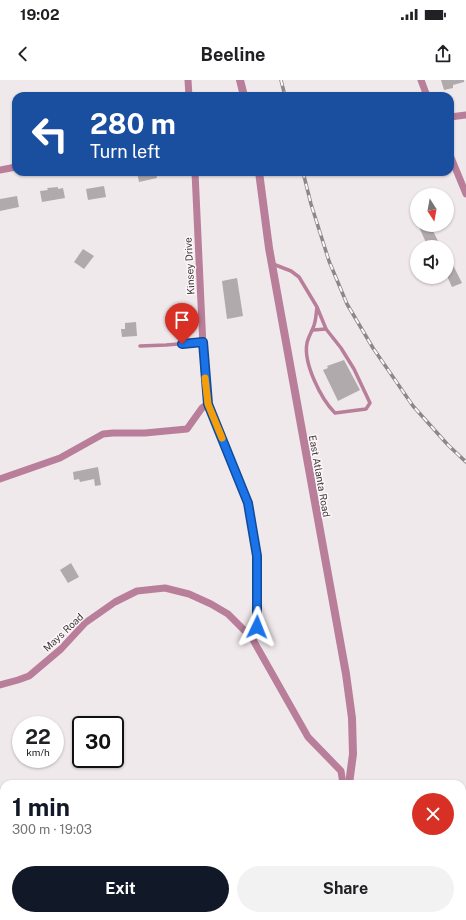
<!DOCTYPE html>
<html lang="en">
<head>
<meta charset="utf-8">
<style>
  :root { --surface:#fff; --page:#f2f2f2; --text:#202124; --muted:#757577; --accent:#111827 }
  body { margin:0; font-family:"Public Sans",sans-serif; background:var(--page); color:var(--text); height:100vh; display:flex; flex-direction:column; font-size:15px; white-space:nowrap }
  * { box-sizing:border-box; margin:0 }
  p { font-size:13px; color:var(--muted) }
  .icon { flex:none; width:22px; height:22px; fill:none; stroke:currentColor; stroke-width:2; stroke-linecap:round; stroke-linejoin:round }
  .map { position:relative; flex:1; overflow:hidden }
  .drawer { position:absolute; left:0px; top:700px; width:466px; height:140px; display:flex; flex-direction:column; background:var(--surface); border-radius:12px 12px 0 0; box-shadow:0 1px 3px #0004 }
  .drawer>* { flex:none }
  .banner { position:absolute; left:12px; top:12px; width:442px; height:84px; border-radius:12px; box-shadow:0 1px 3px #0004; background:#1a4fa0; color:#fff; overflow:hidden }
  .needle { width:26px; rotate:169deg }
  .controls { position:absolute; left:410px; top:108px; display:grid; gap:8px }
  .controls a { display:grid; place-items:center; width:44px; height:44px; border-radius:50%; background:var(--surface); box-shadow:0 1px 3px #0004; font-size:20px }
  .speed { position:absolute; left:12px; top:636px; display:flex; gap:8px; font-size:20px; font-weight:700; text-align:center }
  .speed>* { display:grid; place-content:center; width:52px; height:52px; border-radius:50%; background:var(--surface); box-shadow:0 1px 3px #0004; line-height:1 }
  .speed small { font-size:10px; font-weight:400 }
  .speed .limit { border:2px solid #111; border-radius:6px; background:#fff; color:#111 }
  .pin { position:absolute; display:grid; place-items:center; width:34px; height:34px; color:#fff; margin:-41px -17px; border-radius:50% 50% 50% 0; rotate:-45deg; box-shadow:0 0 4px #0007 }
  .pin .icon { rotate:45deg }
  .me { position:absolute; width:44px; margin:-22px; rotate:2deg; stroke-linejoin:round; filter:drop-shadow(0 0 3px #0008) }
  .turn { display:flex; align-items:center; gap:14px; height:84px; padding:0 12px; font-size:18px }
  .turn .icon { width:52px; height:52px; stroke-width:2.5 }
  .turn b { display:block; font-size:28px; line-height:34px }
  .round { display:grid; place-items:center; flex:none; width:42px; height:42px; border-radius:21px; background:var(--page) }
  .headline { display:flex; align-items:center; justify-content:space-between; height:68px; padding:0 12px }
  h1 { font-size:24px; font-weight:700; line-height:30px; color:var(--accent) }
  .cta { display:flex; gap:8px; margin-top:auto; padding:8px 12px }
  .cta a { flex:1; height:46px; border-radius:24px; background:var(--accent); color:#fff; font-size:16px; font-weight:700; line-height:46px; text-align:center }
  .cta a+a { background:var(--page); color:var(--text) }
  .status { display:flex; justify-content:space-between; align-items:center; height:28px; padding:0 20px; background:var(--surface); direction:ltr }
  .status svg { height:11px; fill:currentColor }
  header { display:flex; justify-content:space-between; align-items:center; height:52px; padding:0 12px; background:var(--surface); font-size:18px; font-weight:700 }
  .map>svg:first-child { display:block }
</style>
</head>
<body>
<div class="status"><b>19:02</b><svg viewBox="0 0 49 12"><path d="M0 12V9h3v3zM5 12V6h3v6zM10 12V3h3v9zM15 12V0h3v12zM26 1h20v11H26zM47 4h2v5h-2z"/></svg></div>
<header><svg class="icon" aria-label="back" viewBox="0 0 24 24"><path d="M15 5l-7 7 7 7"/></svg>Beeline<svg class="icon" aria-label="share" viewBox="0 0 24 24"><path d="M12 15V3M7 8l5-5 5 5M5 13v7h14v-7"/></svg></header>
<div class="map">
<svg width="466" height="840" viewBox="0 0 466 840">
  <rect width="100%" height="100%" fill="#f0e9ec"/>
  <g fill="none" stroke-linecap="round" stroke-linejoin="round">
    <g stroke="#e085b1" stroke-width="2">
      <path d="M190,836l15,4"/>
      <path d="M166,840l2,-4"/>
    </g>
  </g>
  <g fill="#b1aaad">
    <path d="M441,0h23v2l-11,3v3l-9,2z"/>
    <path d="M137,92h19l1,6 -18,4z"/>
    <path d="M104,106l2,11 -18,3 -2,-11z"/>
    <path d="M58,107v2l5,-1 2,10 -23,4 -2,-11 8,-1 -1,-2z"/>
    <path d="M17,116l2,11 -19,4v-12z"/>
    <path d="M423,145h7l10,20 -5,2h-7l-9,-20z"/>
    <path d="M83,169l11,7 -10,13 -10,-7z"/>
    <path d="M451,181l11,22 -10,4 -5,-11v-14z"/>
    <path d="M237,198l6,38 -16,3 -5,-38z"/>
    <path d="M136,242l1,14 -15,1 -1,-8h4v-6z"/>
    <path d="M344,280l16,30 -22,11 -15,-31 5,-2 -1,-2z"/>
    <path d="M98,387l3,18 -6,1 -1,-7 -14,3 -1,-3 -5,1 -1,-8z"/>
    <path d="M71,483l8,14 -11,6 -8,-13z"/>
  </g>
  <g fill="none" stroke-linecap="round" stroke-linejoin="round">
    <g stroke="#b97e99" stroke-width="3.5">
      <path d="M273,184l18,7 8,6 18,30 9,22 15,19 13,21 16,34 -4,6 -31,4c-14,-14 -32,-50 -28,-70 1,-5 4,-10 6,-15 3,-6 3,-14 4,-21"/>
      <path d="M313,250l13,-1"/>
      <path d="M140,266l26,-1 37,-3"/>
      <path d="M348,840l2,-4"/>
    </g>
    <g stroke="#b97e99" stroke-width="7">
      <path d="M188,0l1,16"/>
      <path d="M421,0l6,16"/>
      <path d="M450,37l16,-2"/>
      <path d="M450,75l16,39"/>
      <path d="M0,90l16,-3"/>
      <path d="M195,92l9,197 4,35 41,99 8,53 1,48 -1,23 -5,11"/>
      <path d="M0,399l60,-21 43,-24 10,-1h32l42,-4 15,-21 6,-4"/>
      <path d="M0,605l18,-5 11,-4 32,-27 24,-26 30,-21 22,-11 28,-3 24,6 22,10 17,10 24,24 56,99 33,34 2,13"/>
      <path d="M462,834l4,-3"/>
    </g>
    <g stroke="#b97e99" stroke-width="8">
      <path d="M240,0l4,16"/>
      <path d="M259,92l10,76 77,426 6,44 1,36 -4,30"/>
      <path d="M458,836l3,4"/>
      <path d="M296,840l2,-4"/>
    </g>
    <defs>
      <g id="rail">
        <path d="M281,0l4,16"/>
        <path d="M303,92l8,32 18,57 18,43 26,44 40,58 35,39 18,17"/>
      </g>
    </defs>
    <use href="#rail" stroke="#8c888a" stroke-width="3.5"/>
    <use href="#rail" stroke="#fef6f9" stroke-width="2" stroke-dasharray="6" stroke-linecap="butt"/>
  </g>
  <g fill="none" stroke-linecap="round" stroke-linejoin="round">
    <defs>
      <path id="route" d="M182,264l21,-2 5,62 40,99 9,53v71"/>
    </defs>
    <use href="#route" stroke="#114b97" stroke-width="10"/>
    <use href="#route" stroke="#1a73e8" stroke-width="7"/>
    <path stroke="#f59e0b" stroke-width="7" d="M205,298l3,26 14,34"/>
  </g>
  <g text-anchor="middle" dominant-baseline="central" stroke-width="3" stroke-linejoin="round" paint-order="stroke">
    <g font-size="10" fill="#3b3839" stroke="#fef6f9">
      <text transform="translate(189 186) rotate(-93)">Kinsey Drive</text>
      <text transform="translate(320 396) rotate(80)">East Atlanta Road</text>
      <text transform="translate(63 552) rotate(-43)">Mays Road</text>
    </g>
  </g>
</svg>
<div class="controls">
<a><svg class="needle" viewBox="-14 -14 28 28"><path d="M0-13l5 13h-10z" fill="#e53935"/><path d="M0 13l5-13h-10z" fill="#757577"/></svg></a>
<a><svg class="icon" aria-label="sound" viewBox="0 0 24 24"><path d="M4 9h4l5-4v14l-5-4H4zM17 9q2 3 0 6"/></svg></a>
</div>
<div class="speed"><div>22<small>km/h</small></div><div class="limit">30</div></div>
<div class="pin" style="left:182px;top:264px;background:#d93025"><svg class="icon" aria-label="arrive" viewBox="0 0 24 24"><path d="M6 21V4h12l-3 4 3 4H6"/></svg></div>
<svg class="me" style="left:257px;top:547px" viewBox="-20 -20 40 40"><path d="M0-17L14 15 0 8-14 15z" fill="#1a73e8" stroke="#fff" stroke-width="4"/></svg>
<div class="banner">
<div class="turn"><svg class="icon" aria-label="left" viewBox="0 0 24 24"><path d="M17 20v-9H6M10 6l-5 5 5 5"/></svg><div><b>280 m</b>Turn left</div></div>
</div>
<section class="drawer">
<div class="headline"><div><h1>1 min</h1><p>300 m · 19:03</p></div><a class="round" style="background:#d93025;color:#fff"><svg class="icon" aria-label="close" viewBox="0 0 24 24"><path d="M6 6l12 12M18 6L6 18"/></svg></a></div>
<div class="cta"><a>Exit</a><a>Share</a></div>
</section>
</div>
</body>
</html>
